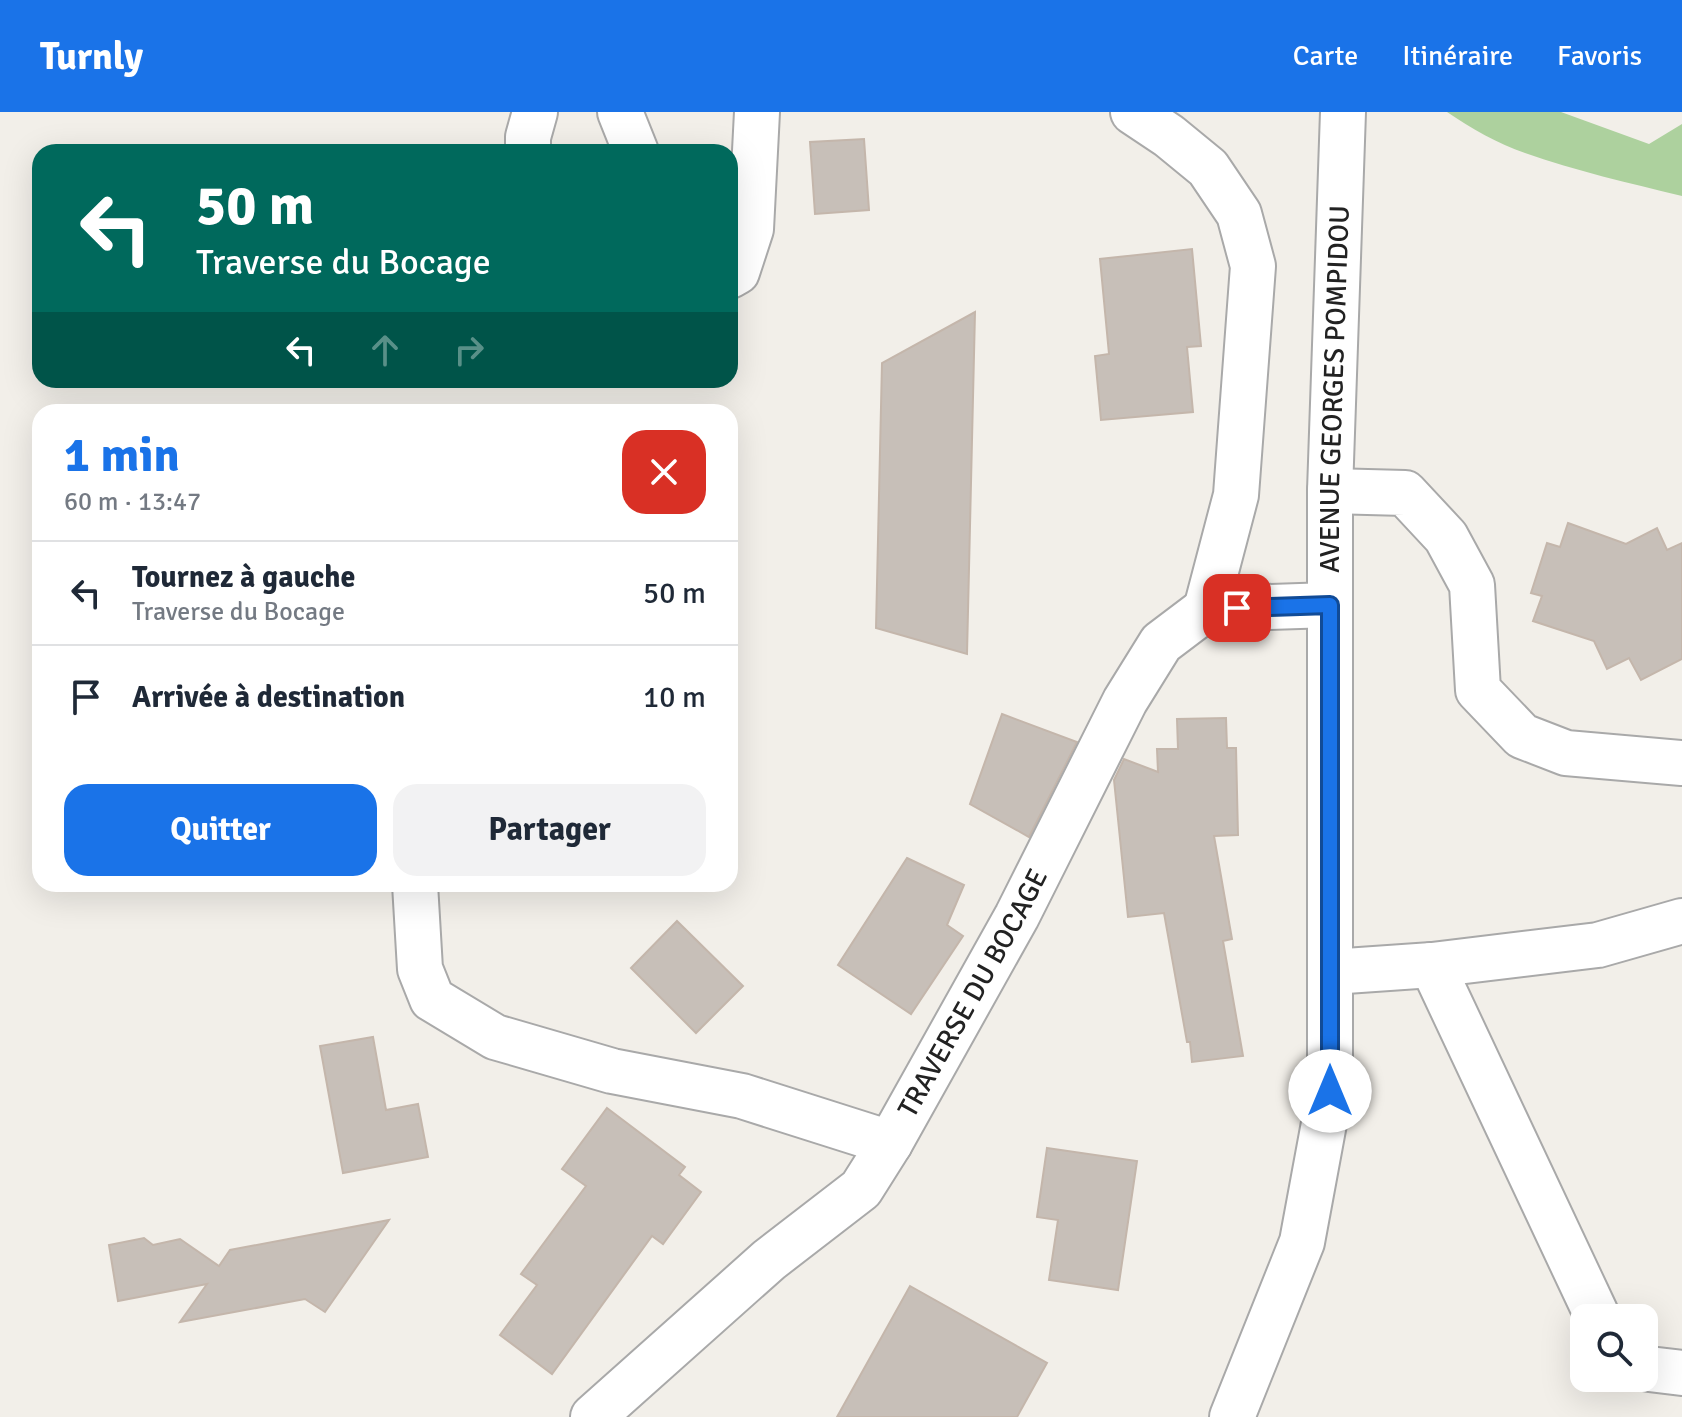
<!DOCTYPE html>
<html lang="fr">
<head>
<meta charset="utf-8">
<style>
  :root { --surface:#fff; --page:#f2f2f3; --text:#1f2937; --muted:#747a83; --line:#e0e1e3; --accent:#1a73e8 }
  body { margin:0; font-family:Signika,sans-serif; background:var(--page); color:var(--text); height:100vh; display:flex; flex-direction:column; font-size:30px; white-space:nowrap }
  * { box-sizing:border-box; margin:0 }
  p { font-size:26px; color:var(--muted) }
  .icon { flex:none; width:44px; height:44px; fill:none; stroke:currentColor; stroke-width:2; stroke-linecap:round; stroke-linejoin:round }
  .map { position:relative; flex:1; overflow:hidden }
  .drawer { position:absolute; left:32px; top:292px; width:706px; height:488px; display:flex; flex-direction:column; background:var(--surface); border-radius:24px; box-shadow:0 8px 32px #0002 }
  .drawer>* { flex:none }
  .hud { position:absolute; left:32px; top:32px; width:706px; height:244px; border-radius:24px; box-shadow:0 8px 32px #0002; background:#00695c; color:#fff; overflow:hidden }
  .buttons { position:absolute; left:1570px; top:1192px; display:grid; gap:16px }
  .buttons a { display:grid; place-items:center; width:88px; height:88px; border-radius:16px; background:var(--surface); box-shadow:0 8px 32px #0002; font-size:40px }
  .pin { position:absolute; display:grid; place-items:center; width:68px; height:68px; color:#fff; margin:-34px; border-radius:16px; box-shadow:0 4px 12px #0006 }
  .me { position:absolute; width:88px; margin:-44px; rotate:0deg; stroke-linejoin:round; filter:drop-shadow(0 0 6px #0008) }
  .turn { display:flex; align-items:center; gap:28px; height:168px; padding:0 32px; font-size:36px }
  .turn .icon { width:104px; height:104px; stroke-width:2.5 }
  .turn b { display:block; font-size:56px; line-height:68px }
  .lanes { display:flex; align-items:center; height:76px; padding:0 32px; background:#0003; justify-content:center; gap:40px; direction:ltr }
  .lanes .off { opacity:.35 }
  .round { display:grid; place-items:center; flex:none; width:84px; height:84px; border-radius:24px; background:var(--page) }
  .summary { display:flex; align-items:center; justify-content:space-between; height:136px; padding:0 32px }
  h1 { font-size:48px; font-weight:700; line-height:60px; color:var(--accent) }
  .cta { display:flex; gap:16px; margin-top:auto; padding:16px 32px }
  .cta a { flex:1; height:92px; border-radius:24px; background:var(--accent); color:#fff; font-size:32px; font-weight:700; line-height:92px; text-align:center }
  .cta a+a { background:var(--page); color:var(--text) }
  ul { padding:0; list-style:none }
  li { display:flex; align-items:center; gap:24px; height:104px; padding:0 32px; border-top:2px solid var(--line) }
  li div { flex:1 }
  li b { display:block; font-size:30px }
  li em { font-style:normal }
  header { display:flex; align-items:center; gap:48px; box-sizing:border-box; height:112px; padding:0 40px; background:var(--accent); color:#fff }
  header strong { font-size:38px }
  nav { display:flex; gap:44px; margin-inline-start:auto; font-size:28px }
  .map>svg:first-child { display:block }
</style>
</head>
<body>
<header>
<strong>Turnly</strong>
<nav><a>Carte</a><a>Itinéraire</a><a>Favoris</a></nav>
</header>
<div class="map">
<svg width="1682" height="1305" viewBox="0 0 1682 1305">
  <rect width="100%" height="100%" fill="#f2efe9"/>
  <path fill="#add19e" d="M1447,0h114l88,32 33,-20v72c-53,-13 -106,-25 -157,-43 -27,-9 -54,-25 -78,-41z"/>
  <g fill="#c7bfb8" stroke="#c4b6ab" stroke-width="2">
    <path d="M864,27l5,71 -54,4 -5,-72z"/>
    <path d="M1192,137l9,97 -14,1 6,65 -92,8 -6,-64 14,-2 -9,-95z"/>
    <path d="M975,200l-8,342 -91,-26 6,-265z"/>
    <path d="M1568,411l58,21 31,-16 10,22 15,-7v116l-41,21 -12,-22 -22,11 -13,-28 -61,-20 9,-25 -11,-3 16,-50 13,4z"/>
    <path d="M1002,602l75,28 -48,95 -59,-33z"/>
    <path d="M1226,606l1,30h9l2,87 -24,1 18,103 -9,2 20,115 -51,6 -2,-20h-3l-23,-129 -36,4 -14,-137 10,-21 34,13 -1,-23h21l-1,-30z"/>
    <path d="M907,746l57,27 -17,40 16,11 -52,78 -73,-49z"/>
    <path d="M677,809l66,65 -47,47 -65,-65z"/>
    <path d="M373,925l13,73 32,-6 10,53 -85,16 -23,-127z"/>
    <path d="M607,996l78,59 -6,8 22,17 -38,52 -11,-8 -100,138 -52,-39 37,-50 -16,-11 65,-88 -24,-17z"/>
    <path d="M1047,1036l90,13 -19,129 -69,-10 9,-60 -21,-3z"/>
    <path d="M389,1108l-64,92 -20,-13 -125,23 27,-38 -89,17 -9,-56 35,-7 9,7 27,-6 39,27 11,-16z"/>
    <path d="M910,1174l137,77 -30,54h-180z"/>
  </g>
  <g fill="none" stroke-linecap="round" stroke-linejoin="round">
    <defs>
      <g id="minor">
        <path d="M620,0l16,40"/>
        <path d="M1133,0l36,24 39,32 31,46 14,52 -17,229 -30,114"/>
        <path d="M528,40v-15l7,-25"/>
        <path d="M730,164l7,-4 14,-43 6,-117"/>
        <path d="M1330,379l75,2 41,44 26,48 6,105 44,46 44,17 116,10"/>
        <path d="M415,772l5,85 12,30 63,38 117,34 130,25 148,47"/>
        <path d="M1432,853l166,353"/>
        <path d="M1331,860l101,-7 166,-20 84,-24"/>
        <path d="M1644,1254l5,3 33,4"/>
        <path id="s1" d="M593,1305l176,-157 92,-71 29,-46 127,-227 108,-215 36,-58 45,-34 124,-4"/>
        <path id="s2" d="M1232,1305l70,-175 28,-151v-600l13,-379"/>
      </g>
    </defs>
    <use href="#minor" stroke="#a9a9a9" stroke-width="48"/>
    <use href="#minor" stroke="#fff" stroke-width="44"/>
  </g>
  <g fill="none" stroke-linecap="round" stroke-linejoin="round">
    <defs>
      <path id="route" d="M1237,496l93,-3v486"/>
    </defs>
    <use href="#route" stroke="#114b97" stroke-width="20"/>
    <use href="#route" stroke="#1a73e8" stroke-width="14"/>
  </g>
  <g text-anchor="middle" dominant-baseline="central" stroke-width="7" stroke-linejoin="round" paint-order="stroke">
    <g font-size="28" fill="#222" stroke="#fff">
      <text stroke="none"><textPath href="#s2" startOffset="1044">AVENUE GEORGES POMPIDOU</textPath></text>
      <text stroke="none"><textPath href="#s1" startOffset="578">TRAVERSE DU BOCAGE</textPath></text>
    </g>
  </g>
</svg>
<div class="buttons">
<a><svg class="icon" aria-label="search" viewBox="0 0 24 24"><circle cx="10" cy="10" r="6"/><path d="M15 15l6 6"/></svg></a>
</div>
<div class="pin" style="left:1237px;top:496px;background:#d93025"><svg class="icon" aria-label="arrive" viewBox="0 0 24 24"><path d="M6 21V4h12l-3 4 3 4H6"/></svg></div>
<svg class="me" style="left:1330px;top:979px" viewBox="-20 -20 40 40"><circle r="19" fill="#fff"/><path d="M0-13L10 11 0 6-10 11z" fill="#1a73e8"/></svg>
<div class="hud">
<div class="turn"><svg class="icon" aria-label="left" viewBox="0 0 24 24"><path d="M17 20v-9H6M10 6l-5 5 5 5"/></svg><div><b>50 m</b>Traverse du Bocage</div></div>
<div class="lanes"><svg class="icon" aria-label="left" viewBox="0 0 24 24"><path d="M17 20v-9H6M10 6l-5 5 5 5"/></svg><svg class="icon off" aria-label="ahead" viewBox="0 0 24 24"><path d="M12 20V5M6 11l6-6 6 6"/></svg><svg class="icon off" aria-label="right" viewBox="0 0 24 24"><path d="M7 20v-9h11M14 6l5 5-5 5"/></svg></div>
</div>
<section class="drawer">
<div class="summary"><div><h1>1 min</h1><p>60 m · 13:47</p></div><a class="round" style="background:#d93025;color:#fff"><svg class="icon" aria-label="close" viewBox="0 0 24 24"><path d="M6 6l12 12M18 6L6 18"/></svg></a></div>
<ul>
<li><svg class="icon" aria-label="left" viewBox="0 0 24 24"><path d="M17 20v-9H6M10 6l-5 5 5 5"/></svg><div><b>Tournez à gauche</b><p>Traverse du Bocage</p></div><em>50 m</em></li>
<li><svg class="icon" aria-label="arrive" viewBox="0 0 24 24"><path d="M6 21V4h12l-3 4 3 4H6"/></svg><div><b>Arrivée à destination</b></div><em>10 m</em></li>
</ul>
<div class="cta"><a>Quitter</a><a>Partager</a></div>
</section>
</div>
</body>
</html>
